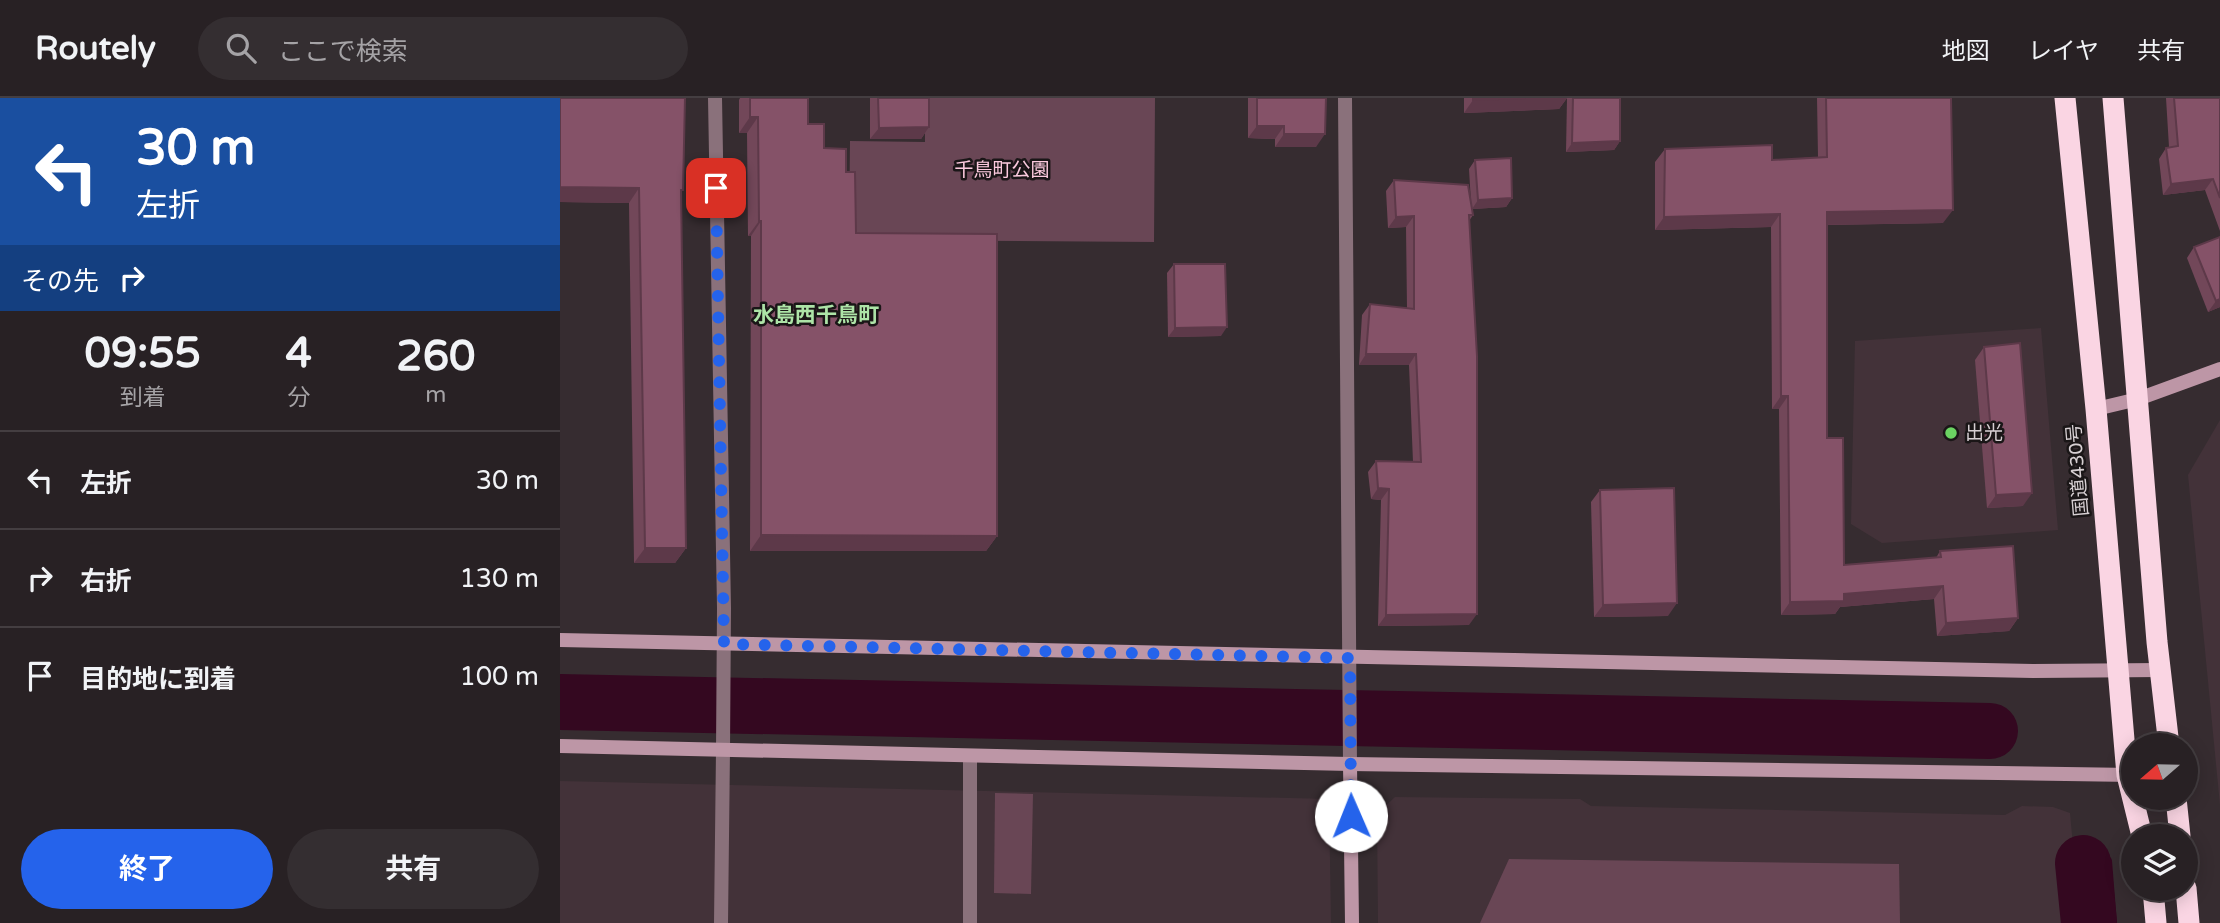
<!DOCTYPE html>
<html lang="ja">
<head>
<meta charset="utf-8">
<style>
  :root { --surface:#282124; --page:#342e31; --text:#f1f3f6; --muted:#a5a3a6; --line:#443e41; --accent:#2563eb }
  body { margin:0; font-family:"Varela Round","Noto Sans JP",sans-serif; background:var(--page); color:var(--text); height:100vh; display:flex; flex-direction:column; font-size:26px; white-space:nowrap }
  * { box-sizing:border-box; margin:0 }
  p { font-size:23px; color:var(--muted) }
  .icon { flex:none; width:38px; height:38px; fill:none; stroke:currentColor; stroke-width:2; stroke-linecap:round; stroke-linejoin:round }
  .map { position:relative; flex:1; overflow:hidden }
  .sheet { display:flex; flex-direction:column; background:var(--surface); width:560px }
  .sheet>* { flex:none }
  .top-card { background:#1a4fa0; color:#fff; overflow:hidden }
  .needle { width:46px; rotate:250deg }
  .tools { position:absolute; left:1561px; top:635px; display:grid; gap:14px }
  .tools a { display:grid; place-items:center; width:77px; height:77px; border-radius:50%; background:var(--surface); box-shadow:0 4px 18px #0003,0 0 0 2px var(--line); font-size:35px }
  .pin { position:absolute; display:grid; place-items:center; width:60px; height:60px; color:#fff; margin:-30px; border-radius:14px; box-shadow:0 4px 10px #0006 }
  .me { position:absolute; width:77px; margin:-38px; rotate:359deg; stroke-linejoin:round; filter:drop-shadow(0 0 5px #0008) }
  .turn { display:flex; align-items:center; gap:24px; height:147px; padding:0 21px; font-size:32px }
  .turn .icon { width:91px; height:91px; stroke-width:2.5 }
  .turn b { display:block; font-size:49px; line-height:60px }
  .then { display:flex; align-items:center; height:66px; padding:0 21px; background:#0003; gap:14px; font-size:26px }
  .eta { display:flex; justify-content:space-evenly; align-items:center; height:119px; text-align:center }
  .eta b { font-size:42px; font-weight:700; line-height:49px }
  .button { display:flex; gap:14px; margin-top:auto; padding:14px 21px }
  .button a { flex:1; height:80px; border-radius:42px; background:var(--accent); color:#fff; font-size:28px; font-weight:700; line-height:80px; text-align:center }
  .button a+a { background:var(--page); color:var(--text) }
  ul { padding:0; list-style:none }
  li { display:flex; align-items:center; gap:21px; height:98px; padding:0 21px; border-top:2px solid var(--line) }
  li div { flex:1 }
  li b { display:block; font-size:26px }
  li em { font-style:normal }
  header { display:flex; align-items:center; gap:42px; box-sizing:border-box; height:98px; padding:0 35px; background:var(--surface); border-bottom:2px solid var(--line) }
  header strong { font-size:33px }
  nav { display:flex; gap:38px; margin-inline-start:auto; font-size:24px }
  .search { width:490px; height:63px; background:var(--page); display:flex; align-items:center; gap:18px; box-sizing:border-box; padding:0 24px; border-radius:38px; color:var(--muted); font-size:26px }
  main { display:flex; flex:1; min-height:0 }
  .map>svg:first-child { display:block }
</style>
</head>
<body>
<header>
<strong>Routely</strong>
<div class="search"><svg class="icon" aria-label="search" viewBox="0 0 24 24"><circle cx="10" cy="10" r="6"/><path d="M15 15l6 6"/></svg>ここで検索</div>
<nav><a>地図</a><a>レイヤ</a><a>共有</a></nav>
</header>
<main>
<section class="sheet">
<div class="top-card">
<div class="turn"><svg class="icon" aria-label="left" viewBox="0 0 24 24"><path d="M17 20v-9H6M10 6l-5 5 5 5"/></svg><div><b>30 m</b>左折</div></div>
<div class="then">その先<svg class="icon" aria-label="right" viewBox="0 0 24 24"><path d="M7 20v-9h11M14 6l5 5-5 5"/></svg></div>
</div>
<div class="eta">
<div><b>09:55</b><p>到着</p></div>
<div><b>4</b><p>分</p></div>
<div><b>260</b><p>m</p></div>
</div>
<ul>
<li><svg class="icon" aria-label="left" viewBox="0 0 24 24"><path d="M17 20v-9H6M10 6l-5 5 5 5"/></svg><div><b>左折</b></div><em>30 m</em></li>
<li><svg class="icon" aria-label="right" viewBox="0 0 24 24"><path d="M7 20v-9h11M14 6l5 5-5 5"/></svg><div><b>右折</b></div><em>130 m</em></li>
<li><svg class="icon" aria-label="arrive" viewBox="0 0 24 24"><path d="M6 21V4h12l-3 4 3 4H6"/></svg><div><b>目的地に到着</b></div><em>100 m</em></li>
</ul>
<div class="button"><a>終了</a><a>共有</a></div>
</section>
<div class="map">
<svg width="1660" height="825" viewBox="0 0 1660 825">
  <rect width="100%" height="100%" fill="#362c30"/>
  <g fill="#433239">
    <path d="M1481,230l17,202 -176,13 -31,-19 4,-183z"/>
    <path d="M1660,322v385l-32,-330z"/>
    <path d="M0,683l769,18 2,124h-771z"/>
    <path d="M835,699l185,2 11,7 414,9 17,-9 31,1 17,6 10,110h-702l-1,-109z"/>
  </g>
  <g fill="#694655">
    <path d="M365,0h230l-1,144 -305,-2 1,-99 75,1z"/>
    <path d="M435,695l38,1 -2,100 -37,-1z"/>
    <path d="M949,761l390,5 1,59h-420z"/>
  </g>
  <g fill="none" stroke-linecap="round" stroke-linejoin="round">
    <g stroke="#340820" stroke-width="10">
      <path d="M0,584l1432,32"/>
      <path d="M1547,763l5,62"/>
    </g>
    <g stroke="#340820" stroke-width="56">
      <path d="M0,604l1430,29"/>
      <path d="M1523,765l6,60"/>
    </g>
    <g stroke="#8a717b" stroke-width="14">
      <path d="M161,825l2,-173"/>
      <path d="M410,825v-167"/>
    </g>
    <g stroke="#8a717b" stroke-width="14">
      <path d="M155,0l9,510 -1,142"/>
      <path d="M785,0l5,666"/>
    </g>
    <g stroke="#bd96a6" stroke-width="14">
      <path d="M1536,311l42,-10 82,-30"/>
      <path d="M0,542l1473,31 128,-1"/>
      <path d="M0,648l790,18 783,11"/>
      <path d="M790,666l2,159"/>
    </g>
    <g stroke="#fad5e3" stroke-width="21">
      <path d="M1505,0l31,311 31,366 15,61"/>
      <path d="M1553,0l44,544 12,104"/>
      <path d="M1616,700l4,38"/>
      <path d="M1626,790l3,35"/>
      <path d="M1593,791l3,34"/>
    </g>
  </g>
  <g fill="#724759">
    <path d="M0,0l121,95 5,355 -11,15h-41l-5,-360 -69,-1z"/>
    <path d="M180,0h68v26l16,24 22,24 10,61 141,303 -11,15h-236l1,-315h-3l-1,-103h-8v-33z"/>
    <path d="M310,0h59v29l-8,12h-51z"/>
    <path d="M688,0h78l-10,49h-41v-8l-27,-1z"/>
    <path d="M904,0h103l-8,11 -95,4z"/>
    <path d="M1007,0h53v43l-6,9 -48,2z"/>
    <path d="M1257,0h134l-8,125 -116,2v213l17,127 92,-7 4,-7 78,67 -9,13 -72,5 -3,-37 -94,8 -5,7 -54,1 -2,-206h-7l-1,-182 -116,3v-68l10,-13 107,11 46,-3z"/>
    <path d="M1606,0h54v133l-15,-41 -42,5 -4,-36 7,-11 3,-1z"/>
    <path d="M915,62l37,38 -6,9 -34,2 1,6 -4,6v404l-91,1 3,-126 -10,-1 -3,-27 8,-11 37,1 -4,-97h-50l3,-50 8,-11 37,4 -1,-81 -18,1 -2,-37 8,-11 77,23 -2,-34z"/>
    <path d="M1634,149l26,60 -12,5 -21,-54z"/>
    <path d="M614,166l47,72 -53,1 -1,-64z"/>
    <path d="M1424,249l39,159 -36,2 -12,-148z"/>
    <path d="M1040,392l68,126 -74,1 -3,-115z"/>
  </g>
  <g fill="#5d3949">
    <path d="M965,0h42l-8,11 -95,4 9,-13z"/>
    <path d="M190,19h8l-11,16h-8z"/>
    <path d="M697,28h27l-9,13 -27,-1z"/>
    <path d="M369,29l-8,12h-51l9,-11z"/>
    <path d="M724,36h41l-9,13h-41z"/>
    <path d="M1060,43l-6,9 -48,2 6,-9z"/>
    <path d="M1653,81l-8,11 -42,5 8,-11z"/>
    <path d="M0,89l79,1 -10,15 -69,-1z"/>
    <path d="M952,100l-6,9 -34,2 6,-9z"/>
    <path d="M1393,112l-10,13 -125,2 9,-13z"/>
    <path d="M1220,116l-9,13 -116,3 9,-13z"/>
    <path d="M854,118l-8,11 -18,1 8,-11z"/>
    <path d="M199,123h2l-10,15h-3z"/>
    <path d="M1660,201v8l-12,5 8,-11z"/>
    <path d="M667,229l-6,9 -53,1 7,-9z"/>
    <path d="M806,256h50l-7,11h-50z"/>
    <path d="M1221,298h7l-9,13h-7z"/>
    <path d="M818,390l11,1 -8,11 -10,-1z"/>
    <path d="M1472,395l-9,13 -36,2 9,-13z"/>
    <path d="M201,437l236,1 -11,15h-236z"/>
    <path d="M85,450h41l-11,15h-41z"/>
    <path d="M1383,488l-9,13 -94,8 -5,7 -54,1 9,-13 54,-8z"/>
    <path d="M1117,505l-9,13 -74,1 9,-12z"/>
    <path d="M917,516l-8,11 -91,1 8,-11z"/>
    <path d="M1458,520l-9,13 -72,5 9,-13z"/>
  </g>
  <g fill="#855268" stroke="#5d3949" stroke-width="2">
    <path d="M0,0h125l-2,92h-2l5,358h-41l-6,-360 -79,-1z"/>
    <path d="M190,0h58v26h16v24l22,1v23h9l1,61 141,1v302l-236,-1v-314h-2l-1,-104h-8z"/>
    <path d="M318,0h51v29l-50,1z"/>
    <path d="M697,0h69l-1,36h-41v-8h-27z"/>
    <path d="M913,0h52l-52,2z"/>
    <path d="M1013,0h47v43l-48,2z"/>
    <path d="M1266,0h125l2,112 -126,2v226h16l1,127 97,-8 -1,-6 73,-5 5,72 -72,5 -3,-37 -99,8v7l-54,1 -2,-206h-7l-1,-182 -116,3 1,-68 107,-4v15l55,-3z"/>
    <path d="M1614,0h46v100l-7,-19 -42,5 -5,-36 12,-2z"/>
    <path d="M951,60l1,40 -34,2 -3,-40z"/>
    <path d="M834,82l74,5 5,30h-4l8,141v258l-91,1 3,-126 -11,-1 -2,-27 45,1 -5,-108h-50l4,-50 44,5v-93l-18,1z"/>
    <path d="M1660,139v62l-4,2 -22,-54z"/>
    <path d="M614,166h51l2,63 -52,1z"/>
    <path d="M1460,245l12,150 -36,2 -12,-148z"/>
    <path d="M1114,390l3,115 -74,2 -3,-115z"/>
  </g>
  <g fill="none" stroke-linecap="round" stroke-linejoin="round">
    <path stroke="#2563eb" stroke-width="12" stroke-dasharray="0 21.6" d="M156,90l8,456 626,14 1,158"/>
  </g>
  <circle fill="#6bd362" stroke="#1a1617" stroke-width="2.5" cx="1391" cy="335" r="7"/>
  <g text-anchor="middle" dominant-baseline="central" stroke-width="5" stroke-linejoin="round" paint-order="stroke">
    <g font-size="19" fill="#fccade" stroke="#1a1617">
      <text x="442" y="72">千鳥町公園</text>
    </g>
    <g font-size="19" fill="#d6cfd2" stroke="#1a1617" text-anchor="start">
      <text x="1405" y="335">出光</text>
    </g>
    <g font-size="19" fill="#d6cfd2" stroke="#1a1617">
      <text transform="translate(1518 372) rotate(-95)">国道430号</text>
    </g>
    <g font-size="21" font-weight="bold" fill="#ade4a7" stroke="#1a1617">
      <text x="256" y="217">水島西千鳥町</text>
    </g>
  </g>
</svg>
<div class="tools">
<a><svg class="needle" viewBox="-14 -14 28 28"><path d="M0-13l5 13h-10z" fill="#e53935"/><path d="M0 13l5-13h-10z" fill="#a5a3a6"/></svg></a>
<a><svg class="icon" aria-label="layers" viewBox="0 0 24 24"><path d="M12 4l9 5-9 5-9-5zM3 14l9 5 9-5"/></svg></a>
</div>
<div class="pin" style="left:156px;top:90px;background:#d93025"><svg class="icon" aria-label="arrive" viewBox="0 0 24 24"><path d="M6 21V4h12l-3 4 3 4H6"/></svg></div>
<svg class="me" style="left:791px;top:718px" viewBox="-20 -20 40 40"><circle r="19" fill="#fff"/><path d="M0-13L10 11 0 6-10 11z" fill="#2563eb"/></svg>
</div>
</main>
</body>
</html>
